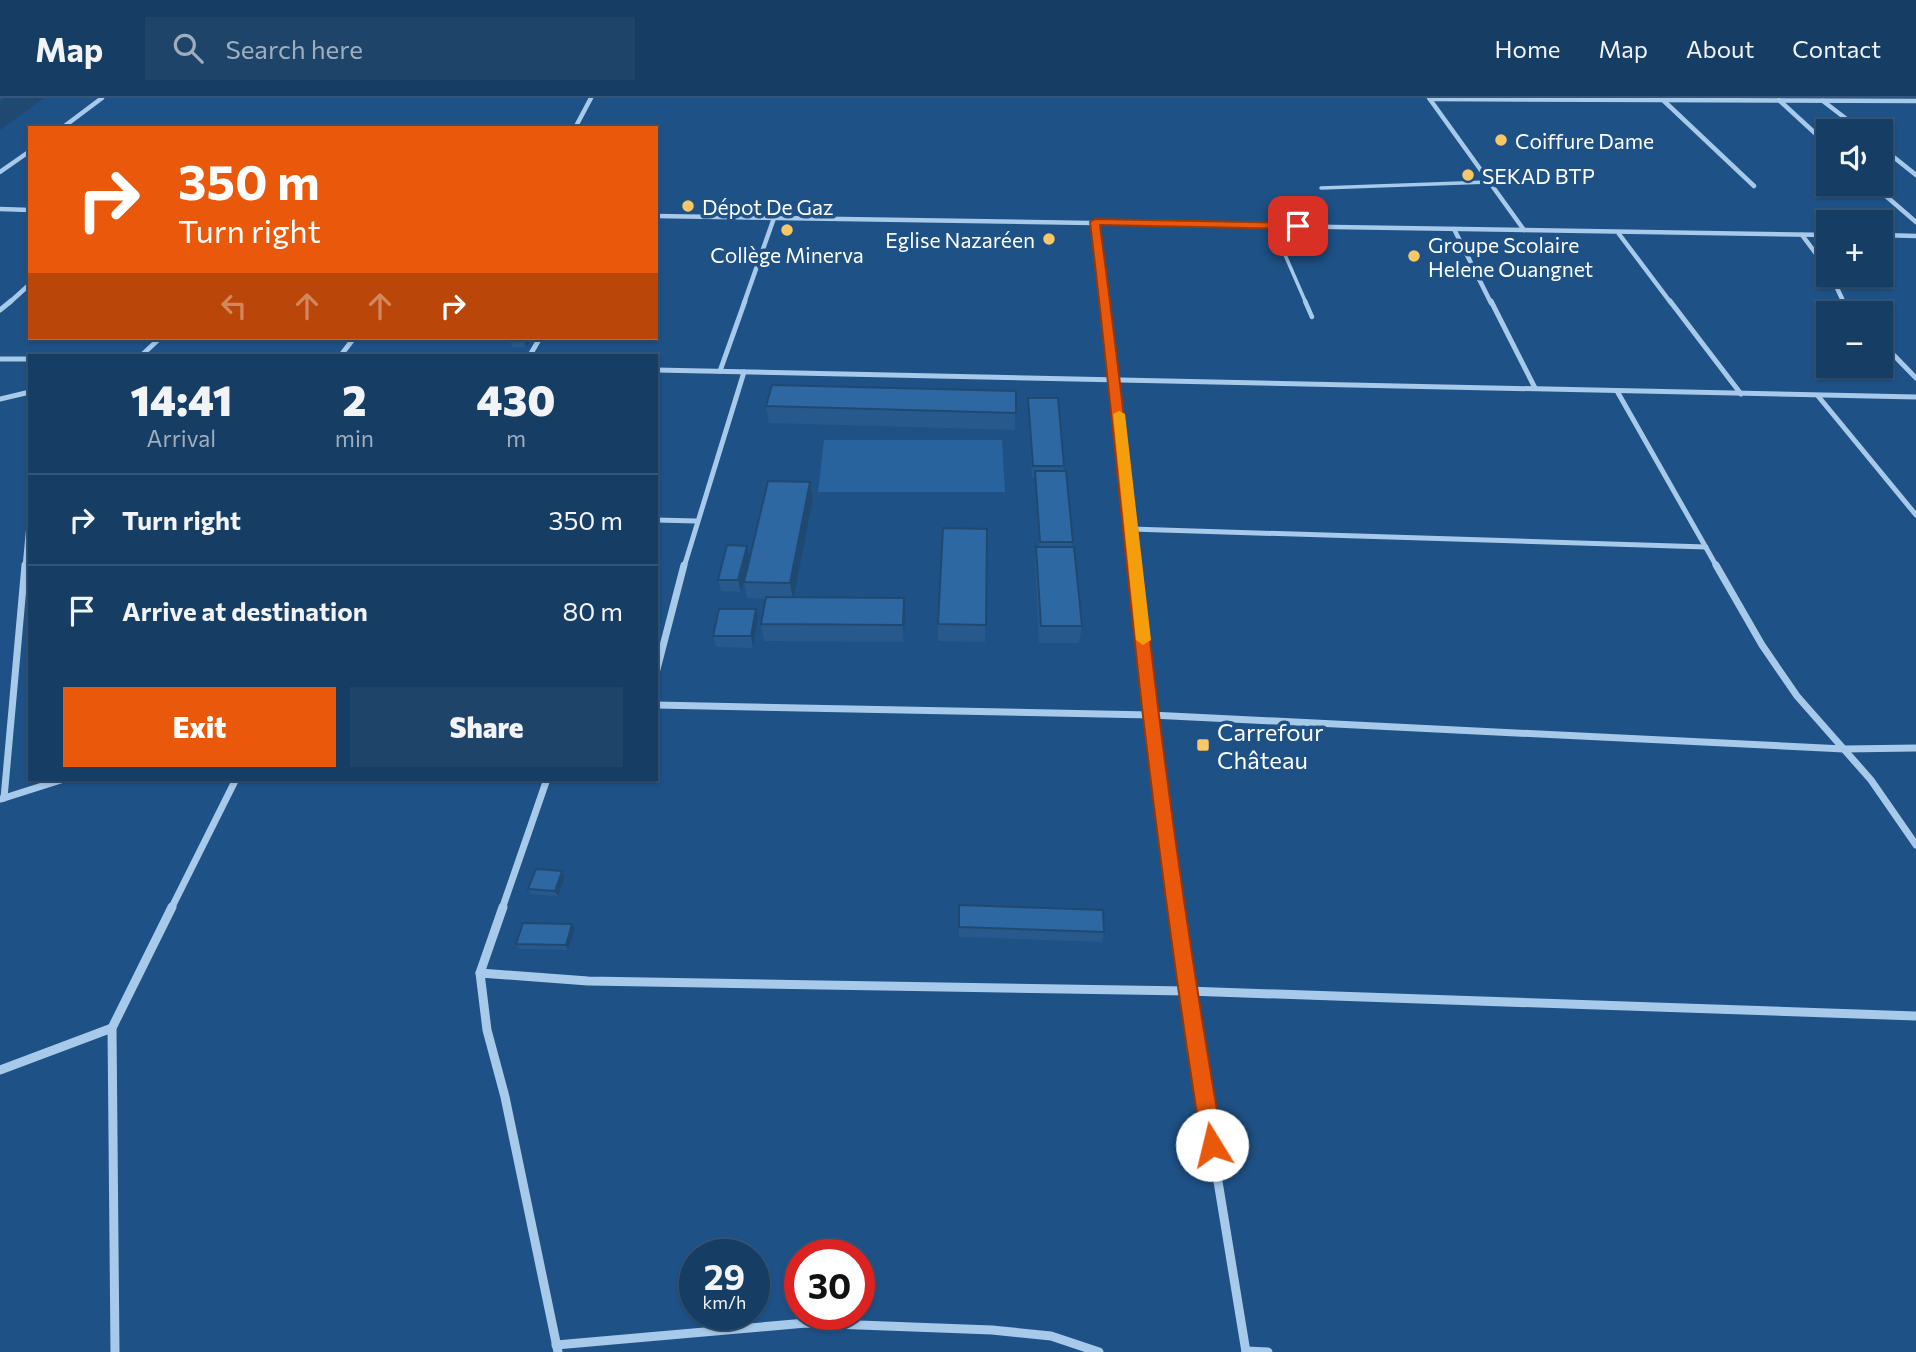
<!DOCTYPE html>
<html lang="en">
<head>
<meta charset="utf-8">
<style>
  :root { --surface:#163d64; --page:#1f446a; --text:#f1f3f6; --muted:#9eaebf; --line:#355678; --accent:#ea580c }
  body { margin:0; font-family:Commissioner,sans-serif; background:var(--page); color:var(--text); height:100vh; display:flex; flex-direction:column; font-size:26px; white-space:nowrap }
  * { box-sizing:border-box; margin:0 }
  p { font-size:23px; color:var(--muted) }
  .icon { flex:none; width:38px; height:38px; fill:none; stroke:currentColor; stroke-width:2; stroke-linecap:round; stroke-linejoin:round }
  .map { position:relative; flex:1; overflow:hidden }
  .panel { position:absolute; left:28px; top:256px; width:630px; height:427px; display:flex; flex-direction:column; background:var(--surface); border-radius:0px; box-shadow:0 2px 5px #0004,0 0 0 2px var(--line) }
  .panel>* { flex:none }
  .banner { position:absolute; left:28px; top:28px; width:630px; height:214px; border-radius:0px; box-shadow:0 2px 5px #0004,0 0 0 2px var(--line); background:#ea580c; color:#fff; overflow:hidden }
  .fabs { position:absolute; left:1816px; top:21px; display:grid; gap:14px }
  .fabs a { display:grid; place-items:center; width:77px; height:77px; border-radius:0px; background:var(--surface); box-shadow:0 2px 5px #0004,0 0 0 2px var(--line); font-size:35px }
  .speed { position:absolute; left:679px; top:1141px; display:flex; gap:14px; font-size:35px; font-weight:700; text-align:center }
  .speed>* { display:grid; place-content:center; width:91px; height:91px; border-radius:50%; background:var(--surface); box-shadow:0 2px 5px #0004,0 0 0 2px var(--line); line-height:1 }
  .speed small { font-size:18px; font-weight:400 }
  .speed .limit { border:10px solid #d22; background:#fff; color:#111 }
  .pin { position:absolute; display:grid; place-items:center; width:60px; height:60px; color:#fff; margin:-30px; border-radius:14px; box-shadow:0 4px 10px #0006 }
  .me { position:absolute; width:77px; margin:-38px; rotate:351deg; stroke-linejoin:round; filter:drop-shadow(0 0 5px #0008) }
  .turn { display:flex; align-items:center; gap:24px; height:147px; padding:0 35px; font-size:32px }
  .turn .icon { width:91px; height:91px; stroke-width:2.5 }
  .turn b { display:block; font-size:49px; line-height:60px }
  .lanes { display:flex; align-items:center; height:66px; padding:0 35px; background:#0003; justify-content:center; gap:35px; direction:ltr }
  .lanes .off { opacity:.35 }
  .eta { display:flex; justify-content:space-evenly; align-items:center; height:119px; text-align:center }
  .eta b { font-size:42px; font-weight:800; line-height:49px }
  .primary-button { display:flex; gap:14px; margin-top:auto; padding:14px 35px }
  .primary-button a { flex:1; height:80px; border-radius:0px; background:var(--accent); color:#fff; font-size:28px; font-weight:800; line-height:80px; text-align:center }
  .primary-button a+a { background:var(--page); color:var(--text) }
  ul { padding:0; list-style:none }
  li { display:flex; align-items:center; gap:21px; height:91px; padding:0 35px; border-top:2px solid var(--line) }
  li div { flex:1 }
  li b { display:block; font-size:26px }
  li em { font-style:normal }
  header { display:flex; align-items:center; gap:42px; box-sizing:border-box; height:98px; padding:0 35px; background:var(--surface); border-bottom:2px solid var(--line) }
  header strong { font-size:33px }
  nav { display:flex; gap:38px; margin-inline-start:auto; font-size:24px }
  .search { width:490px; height:63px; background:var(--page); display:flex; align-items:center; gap:18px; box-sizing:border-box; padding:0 24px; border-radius:0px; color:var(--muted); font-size:26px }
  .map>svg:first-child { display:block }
</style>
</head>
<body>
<header>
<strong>Map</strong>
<div class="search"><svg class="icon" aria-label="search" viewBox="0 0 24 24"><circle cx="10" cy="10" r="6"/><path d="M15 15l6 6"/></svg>Search here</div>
<nav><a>Home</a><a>Map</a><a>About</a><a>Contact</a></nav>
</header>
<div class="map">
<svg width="1916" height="1254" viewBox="0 0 1916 1254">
  <rect width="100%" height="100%" fill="#1e5186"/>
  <path fill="#28639e" d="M824,342h178l3,52h-187z"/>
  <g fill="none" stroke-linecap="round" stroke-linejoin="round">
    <g stroke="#a7c9ea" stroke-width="3.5">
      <path d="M1321,90l168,-6"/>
      <path d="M1272,127l34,78"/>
    </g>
    <path stroke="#a7c9ea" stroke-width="4.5" d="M1305,203l7,16"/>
    <g stroke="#a7c9ea" stroke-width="4.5">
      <path d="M1429,0l95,132"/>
      <path d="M1430,1l486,2"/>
      <path d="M1779,2l50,46"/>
      <path d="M1664,3l90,85"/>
      <path d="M1823,3l39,30"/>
      <path d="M62,30l40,-30"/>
      <path d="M575,30l16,-30"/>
      <path d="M1881,49l35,28"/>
      <path d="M0,74l30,-21"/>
      <path d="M1872,86l44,38"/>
      <path d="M0,111l30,1"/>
      <path d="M656,118l1173,19"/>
      <path d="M1095,124l10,81"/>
      <path d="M1454,131l37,74"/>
      <path d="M1619,136l52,69"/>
      <path d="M1802,137l27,36"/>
      <path d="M1881,137l35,1"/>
      <path d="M1831,177l13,28"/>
      <path d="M9,205l21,-19"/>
      <path d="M744,205l30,-85"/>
    </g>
    <g stroke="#a7c9ea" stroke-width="5">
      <path d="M1105,203l30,266"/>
      <path d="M1491,203l44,87"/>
      <path d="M1670,203l71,93"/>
      <path d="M1842,203l12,12"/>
      <path d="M0,212l11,-9"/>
      <path d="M1881,244l35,36"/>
      <path d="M142,257l18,-17"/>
      <path d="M341,257l13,-17"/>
      <path d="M530,257l10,-17"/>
      <path d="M0,261h30"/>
      <path d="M656,272l1260,27"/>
      <path d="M720,273l25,-70"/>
      <path d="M1617,293l100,176"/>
      <path d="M1818,298l98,119"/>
      <path d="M0,301l30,-7"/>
      <path d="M656,422l40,1"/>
      <path d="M1131,431l575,18"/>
      <path d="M25,469l5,-54"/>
      <path d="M684,469l60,-195"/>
    </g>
    <g stroke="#a7c9ea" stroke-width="7">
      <path d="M1135,467l41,344"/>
      <path d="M1716,467l46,80 35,51 74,84 45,65"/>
      <path d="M656,575l28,-108"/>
      <path d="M656,607l495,10 693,34 72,-1"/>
      <path d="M4,700l21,-233"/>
      <path d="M1,701l63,-20"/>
      <path d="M171,811l65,-130"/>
      <path d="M502,811l45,-130"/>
    </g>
    <g stroke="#a7c9ea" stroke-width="9">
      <path d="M503,809l-23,66 7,57 18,67 53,255"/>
      <path d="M1176,809l18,128 52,317"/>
      <path d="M480,875l108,8 599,10 729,25"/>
      <path d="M0,972l112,-42"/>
      <path d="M556,1247l250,-22 186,7 59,6 48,16"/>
      <path d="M1246,1253l22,1"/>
      <path d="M115,1254l-3,-324 60,-121"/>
    </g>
  </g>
  <g fill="#28598c">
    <path d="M509,240h24l-7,9 -13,1z"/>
    <path d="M1016,293l-1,39 -246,-7 -3,-17z"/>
    <path d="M1028,300l36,68v5l9,71 -1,5 10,79 -3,17h-40l-4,-79 1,-17h3l-4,-70h-3l-4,-68z"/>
    <path d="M810,384l3,17 -20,98 111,1 1,16 -1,28 -140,-1 -3,-17 4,-25 -18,-1 -3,-16z"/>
    <path d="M987,431l-2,113 -47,-1v-17z"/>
    <path d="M749,459l-8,35 -20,-1 -3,-11z"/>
    <path d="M758,522l-5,28 -37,-1 -3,-11z"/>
    <path d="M562,773l3,5 -7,20 -27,-2 -3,-5z"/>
    <path d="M959,807l145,27 -2,10 -143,-5z"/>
    <path d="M572,826l3,4 -7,22 -49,-1 -3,-5z"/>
  </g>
  <g fill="#204972">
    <path d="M5,0h39l-44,32v-28z"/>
    <path d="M523,240h10l-7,9z"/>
    <path d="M810,384l3,17 -20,101 -3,-17z"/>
    <path d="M747,448l2,11 -8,35 -3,-12z"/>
    <path d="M904,500l1,16 -1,28 -1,-17z"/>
    <path d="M756,511l2,11 -5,28 -2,-12z"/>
    <path d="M562,773l3,5 -7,20 -3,-5z"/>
    <path d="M572,826l3,4 -7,22 -2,-5z"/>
  </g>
  <g fill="#2e68a3" stroke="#204972" stroke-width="2">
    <path d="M772,287l244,6v22l-250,-7z"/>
    <path d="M1028,300h30l6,68h-31z"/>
    <path d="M1035,373h31l7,71h-33z"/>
    <path d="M768,383l42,1 -20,101 -46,-1z"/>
    <path d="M943,430l44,1 -1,96 -48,-1z"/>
    <path d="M727,447l20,1 -9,34h-20z"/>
    <path d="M1036,449h38l8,79h-41z"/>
    <path d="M766,499l138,1 -1,27 -142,-1z"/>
    <path d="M719,511h37l-5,27h-38z"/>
    <path d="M536,771l26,2 -7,20 -27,-2z"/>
    <path d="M959,807l144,5 1,22 -145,-5z"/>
    <path d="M523,825l49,1 -6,21 -50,-1z"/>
  </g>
  <path fill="#ea580c" stroke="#983908" stroke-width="2" d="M1095,121l203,4 5,3 -5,3 -198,-4c22,163 39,327 59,490 18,144 39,287 64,430l-4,8 -7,3 -7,-3 -3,-8c-23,-142 -42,-285 -59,-429 -19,-165 -33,-329 -53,-494z"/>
  <path fill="#f59e0b" d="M1119,313l6,3 26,226 -8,5 -7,-5 -23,-226z"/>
  <g fill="#f9c766" stroke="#1e5186" stroke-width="2.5">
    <circle cx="1501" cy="42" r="7"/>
    <circle cx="1468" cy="77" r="7"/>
    <circle cx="688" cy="108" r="7"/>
    <circle cx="787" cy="132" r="7"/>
    <circle cx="1049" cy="141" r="7"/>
    <circle cx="1414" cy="158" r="7"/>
    <rect x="1196" y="640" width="14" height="14" rx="3.5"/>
  </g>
  <g text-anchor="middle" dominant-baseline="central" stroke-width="7" stroke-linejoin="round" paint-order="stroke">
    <g font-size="21" fill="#fff" stroke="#1e5186" text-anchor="start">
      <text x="1515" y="42">Coiffure Dame</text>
      <text x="1482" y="77">SEKAD BTP</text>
      <text x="702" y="108">Dépot De Gaz</text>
      <text x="1035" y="141" text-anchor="end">Eglise Nazaréen</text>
      <text x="1428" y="146">Groupe Scolaire<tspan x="1428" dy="24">Helene Ouangnet</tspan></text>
      <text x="787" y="156" text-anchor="middle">Collège Minerva</text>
    </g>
    <g font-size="24" fill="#fff" stroke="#1e5186" text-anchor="start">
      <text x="1217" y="633">Carrefour<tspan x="1217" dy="28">Château</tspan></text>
    </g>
  </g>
</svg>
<div class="fabs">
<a><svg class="icon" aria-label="sound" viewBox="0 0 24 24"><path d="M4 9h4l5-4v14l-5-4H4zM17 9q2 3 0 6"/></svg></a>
<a>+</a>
<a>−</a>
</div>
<div class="speed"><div>29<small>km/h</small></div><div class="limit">30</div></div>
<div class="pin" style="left:1298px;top:128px;background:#d93025"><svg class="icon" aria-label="arrive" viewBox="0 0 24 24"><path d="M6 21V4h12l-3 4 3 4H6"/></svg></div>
<svg class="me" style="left:1212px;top:1047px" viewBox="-20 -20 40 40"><circle r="19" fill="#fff"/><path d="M0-13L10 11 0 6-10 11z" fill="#ea580c"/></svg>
<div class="banner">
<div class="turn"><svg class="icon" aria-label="right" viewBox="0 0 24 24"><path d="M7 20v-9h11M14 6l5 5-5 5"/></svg><div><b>350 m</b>Turn right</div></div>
<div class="lanes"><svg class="icon off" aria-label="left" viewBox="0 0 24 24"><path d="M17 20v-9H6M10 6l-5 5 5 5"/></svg><svg class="icon off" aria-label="ahead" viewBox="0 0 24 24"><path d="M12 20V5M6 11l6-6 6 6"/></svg><svg class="icon off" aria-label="ahead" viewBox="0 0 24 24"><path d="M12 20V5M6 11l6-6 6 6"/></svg><svg class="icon" aria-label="right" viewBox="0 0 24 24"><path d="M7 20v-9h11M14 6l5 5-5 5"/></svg></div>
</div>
<section class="panel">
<div class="eta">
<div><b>14:41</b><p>Arrival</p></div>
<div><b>2</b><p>min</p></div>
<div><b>430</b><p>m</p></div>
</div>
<ul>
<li><svg class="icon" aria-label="right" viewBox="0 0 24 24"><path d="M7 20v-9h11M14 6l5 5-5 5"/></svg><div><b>Turn right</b></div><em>350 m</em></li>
<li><svg class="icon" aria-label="arrive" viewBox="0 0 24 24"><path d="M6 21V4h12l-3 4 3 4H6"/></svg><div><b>Arrive at destination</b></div><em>80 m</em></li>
</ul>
<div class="primary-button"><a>Exit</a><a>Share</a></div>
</section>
</div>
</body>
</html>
